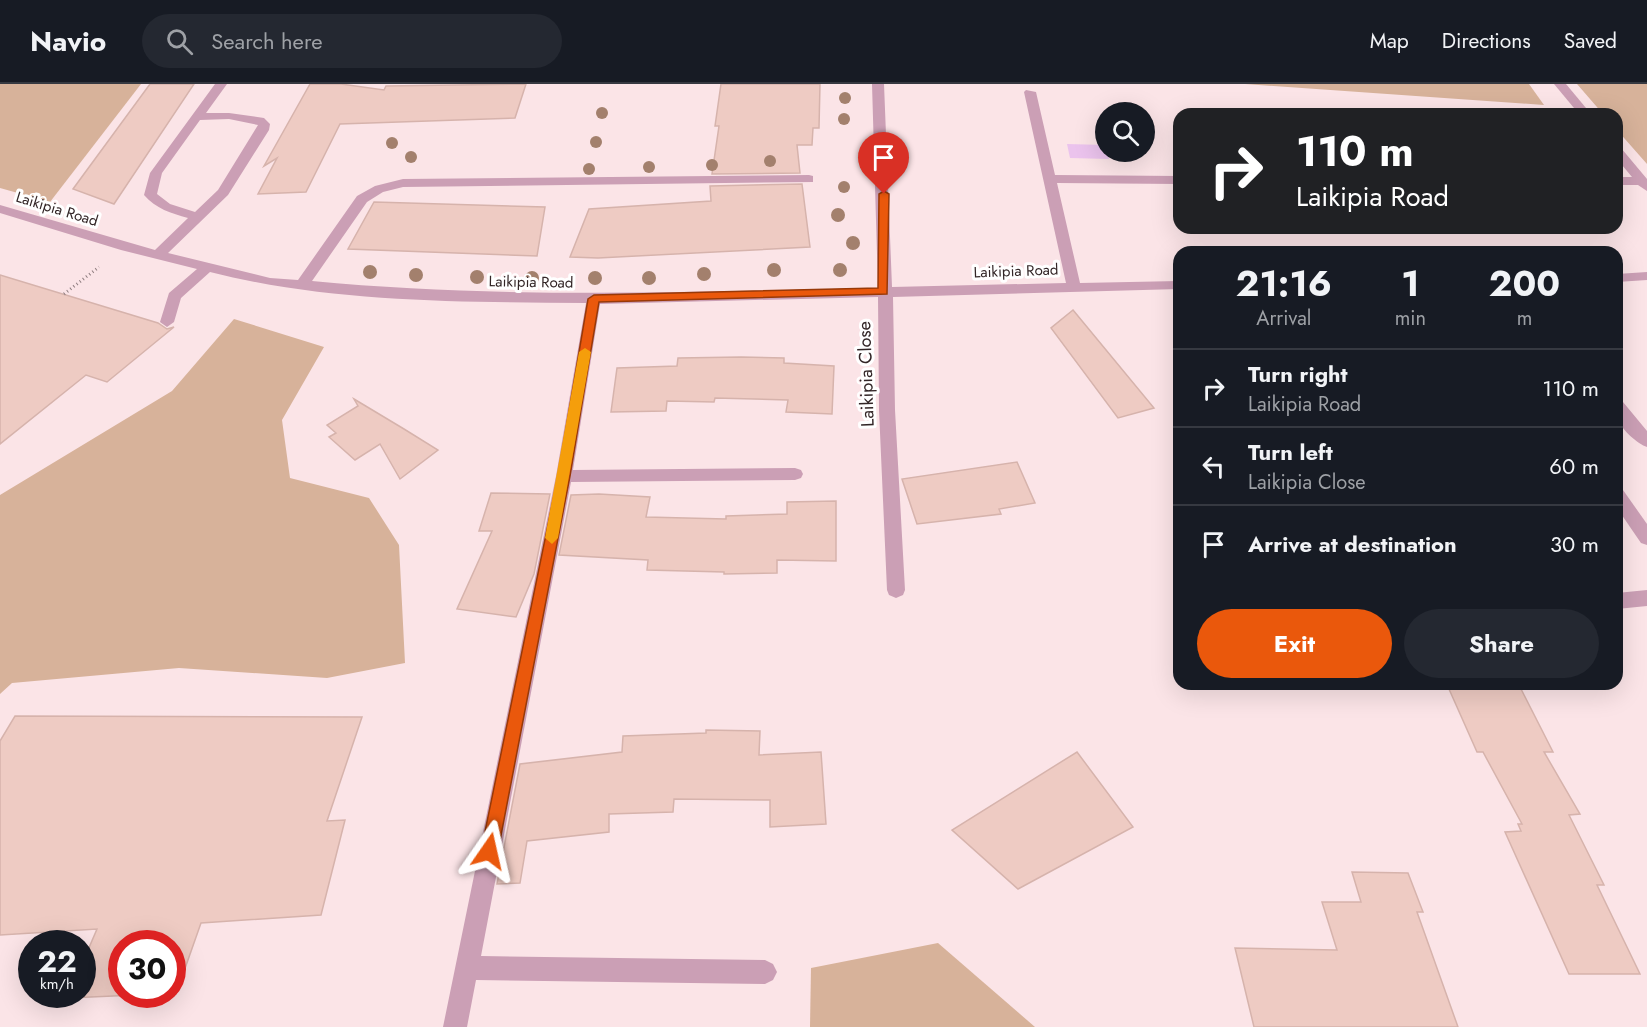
<!DOCTYPE html>
<html lang="en">
<head>
<meta charset="utf-8">
<style>
  :root { --surface:#171b24; --page:#242831; --text:#f1f3f6; --muted:#9ea1a6; --line:#363941; --accent:#ea580c }
  body { margin:0; font-family:Jost,sans-serif; background:var(--page); color:var(--text); height:100vh; display:flex; flex-direction:column; font-size:22px; white-space:nowrap }
  * { box-sizing:border-box; margin:0 }
  p { font-size:20px; color:var(--muted) }
  .icon { flex:none; width:33px; height:33px; fill:none; stroke:currentColor; stroke-width:2; stroke-linecap:round; stroke-linejoin:round }
  .map { position:relative; flex:1; overflow:hidden }
  .drawer { position:absolute; left:1173px; top:162px; width:450px; height:444px; display:flex; flex-direction:column; background:var(--surface); border-radius:18px; box-shadow:0 6px 24px #0002 }
  .drawer>* { flex:none }
  .banner { position:absolute; left:1173px; top:24px; width:450px; height:126px; border-radius:18px; box-shadow:0 6px 24px #0002; background:#202124; color:#fff; overflow:hidden }
  .fabs { position:absolute; left:1095px; top:18px; display:grid; gap:12px }
  .fabs a { display:grid; place-items:center; width:60px; height:60px; border-radius:50%; background:var(--surface); box-shadow:0 6px 24px #0002; font-size:30px }
  .speed { position:absolute; left:18px; top:846px; display:flex; gap:12px; font-size:30px; font-weight:700; text-align:center }
  .speed>* { display:grid; place-content:center; width:78px; height:78px; border-radius:50%; background:var(--surface); box-shadow:0 6px 24px #0002; line-height:1 }
  .speed small { font-size:15px; font-weight:400 }
  .speed .limit { border:9px solid #d22; background:#fff; color:#111 }
  .pin { position:absolute; display:grid; place-items:center; width:51px; height:51px; color:#fff; margin:-62px -26px; border-radius:50% 50% 50% 0; rotate:-45deg; box-shadow:0 0 6px #0007 }
  .pin .icon { rotate:45deg }
  .me { position:absolute; width:66px; margin:-33px; rotate:11deg; stroke-linejoin:round; filter:drop-shadow(0 0 4px #0008) }
  .turn { display:flex; align-items:center; gap:21px; height:126px; padding:0 24px; font-size:27px }
  .turn .icon { width:78px; height:78px; stroke-width:2.5 }
  .turn b { display:block; font-size:42px; line-height:51px }
  .eta { display:flex; justify-content:space-evenly; align-items:center; height:102px; text-align:center }
  .eta b { font-size:36px; font-weight:700; line-height:42px }
  .button { display:flex; gap:12px; margin-top:auto; padding:12px 24px }
  .button a { flex:1; height:69px; border-radius:36px; background:var(--accent); color:#fff; font-size:24px; font-weight:700; line-height:69px; text-align:center }
  .button a+a { background:var(--page); color:var(--text) }
  ul { padding:0; list-style:none }
  li { display:flex; align-items:center; gap:18px; height:78px; padding:0 24px; border-top:2px solid var(--line) }
  li div { flex:1 }
  li b { display:block; font-size:22px }
  li em { font-style:normal }
  header { display:flex; align-items:center; gap:36px; box-sizing:border-box; height:84px; padding:0 30px; background:var(--surface); border-bottom:2px solid var(--line) }
  header strong { font-size:28px }
  nav { display:flex; gap:33px; margin-inline-start:auto; font-size:21px }
  .search { width:420px; height:54px; background:var(--page); display:flex; align-items:center; gap:15px; box-sizing:border-box; padding:0 21px; border-radius:33px; color:var(--muted); font-size:22px }
  .map>svg:first-child { display:block }
</style>
</head>
<body>
<header>
<strong>Navio</strong>
<div class="search"><svg class="icon" aria-label="search" viewBox="0 0 24 24"><circle cx="10" cy="10" r="6"/><path d="M15 15l6 6"/></svg>Search here</div>
<nav><a>Map</a><a>Directions</a><a>Saved</a></nav>
</header>
<div class="map">
<svg width="1647" height="943" viewBox="0 0 1647 943">
  <rect width="100%" height="100%" fill="#fbe4e7"/>
  <g fill="#d7b29a">
    <path d="M0,0h141l-91,118 -50,-14z"/>
    <path d="M1245,0h284l15,21z"/>
    <path d="M1577,0h70v80l-30,-34v-16h-14z"/>
    <path d="M234,235l90,28 -42,73 8,58 79,20 30,47 6,118 -78,15 -148,-10 -167,15 -12,11v-199l172,-104z"/>
    <path d="M938,859l97,84h-225l1,-59z"/>
  </g>
  <path fill="#ebc3ed" d="M1067,60l38,1 4,14 -39,-1z"/>
  <g fill="#eecbc3" stroke="#d6b3ac" stroke-width="1.5">
    <path d="M150,0h44l-80,120 -41,-15z"/>
    <path d="M310,0h31l43,6 2,-4 140,-2 -11,34 -175,6 -34,68 -48,2 19,-36 -13,8z"/>
    <path d="M721,0h99l-1,44h-6l-1,17h-15l3,28 -88,1 7,-48h-4z"/>
    <path d="M802,100l8,63 -212,11 -28,-1 19,-48 122,-8 -1,-15z"/>
    <path d="M374,118l171,5 -8,49 -189,-7z"/>
    <path d="M0,191l158,48 9,6 7,-2 -67,55 -21,-7 -86,69z"/>
    <path d="M1073,226l81,98 -36,10 -67,-90z"/>
    <path d="M741,273l43,1v5l50,3 -2,48 -46,-2 2,-12 -73,-2 -1,4 -47,-1 -1,10 -55,1 6,-44 60,-2 1,-8z"/>
    <path d="M354,315l50,30 34,21 -38,29 -20,-35 -25,16 -26,-23 7,-4 -9,-8 31,-19z"/>
    <path d="M1017,378l18,41 -36,6 2,5 -84,10 -15,-45z"/>
    <path d="M491,409l59,1 -16,80 -18,43 -59,-8 35,-78h-13z"/>
    <path d="M599,410l51,3 -4,20 80,2v-3l61,-2v-12l49,-1v60l-59,-1v13l-53,1v-2l-77,-2 1,-10 -89,-5 12,-60z"/>
    <path d="M1449,605h72l32,63h-9l36,62 -11,1 35,70h-7l43,89h-71l-64,-142 16,-1 -3,-7h4l-39,-72h-6z"/>
    <path d="M15,632l347,1 -35,104 18,-1 -24,95 -120,8 -25,71h-4v-50h-50v50h36l-89,4 1,-4h12v-30l15,-35 -97,6v-194z"/>
    <path d="M706,646l54,1 -1,24 62,-3 5,72 -56,3v-27l-96,-1 -1,13 -64,2v18l-82,9 -7,42 -23,1 23,-120 102,-12 1,-16 83,-3z"/>
    <path d="M1077,668l56,75 -115,62 -66,-59z"/>
    <path d="M1352,788l56,1 15,39h-6l41,115h-204l-19,-79 102,2 -15,-48h39z"/>
  </g>
  <g fill="none" stroke-linecap="round" stroke-linejoin="round">
    <path stroke="#8f7e80" stroke-width="3" stroke-dasharray="1 3" stroke-linecap="butt" d="M64,210l35,-27"/>
    <g fill="#cb9fb5" fill-rule="evenodd">
      <path d="M215,0h12l-21,29h23l35,5 6,6 -1,6 -41,65 -60,58 102,25 28,2 59,-84 18,-10 28,-7 406,-4 4,1v6l-410,5 -20,5 -16,10 -55,79c188,18 377,11 566,7l-6,-204h12l8,203 174,-4 -42,-191 2,-2 10,2 19,83 124,1v8l-122,-1 23,100 99,-2v8l-286,8 2,113 10,180 -2,5 -7,3 -7,-3 -2,-5 -8,-180 -1,-113 -278,7 -27,166 222,-2 6,2 2,4 -2,4 -6,2 -224,2 -90,474 284,4 8,4 4,8 -4,8 -8,4 -289,-4 -9,47h-24l113,-551 30,-173c-125,-1 -254,0 -376,-31l-29,26 -7,24 -7,5 -7,-5 9,-29 28,-24 -76,-19 -121,-37v-8l155,45 33,-32c-17,-5 -32,-9 -44,-23l6,-22zM229,35l29,6 -40,65 -23,22 -25,-8 -13,-10 5,-21 38,-53z"/>
      <path d="M1554,0h12l25,30h-12z"/>
      <path d="M1617,63l4,1 26,31v12l-9,-6h-21v-8h15l-15,-18z"/>
      <path d="M1647,188v8l-30,2v-8z"/>
      <path d="M1617,316l6,2 24,29v16c-9,-3 -25,-17 -29,-27 -2,-5 -1,-14 -1,-20z"/>
      <path d="M1617,404l6,2 24,34v21l-6,-2 -24,-35z"/>
      <path d="M1647,506v16l-30,3v-16z"/>
    </g>
  </g>
  <g fill="#a3806d">
    <circle cx="845" cy="14" r="6"/>
    <circle cx="602" cy="29" r="6"/>
    <circle cx="844" cy="35" r="6"/>
    <circle cx="596" cy="58" r="6"/>
    <circle cx="392" cy="59" r="6"/>
    <circle cx="411" cy="73" r="6"/>
    <circle cx="770" cy="77" r="6"/>
    <circle cx="712" cy="81" r="6"/>
    <circle cx="649" cy="83" r="6"/>
    <circle cx="589" cy="85" r="6"/>
    <circle cx="844" cy="103" r="6"/>
    <circle cx="838" cy="131" r="7"/>
    <circle cx="853" cy="159" r="7"/>
    <circle cx="774" cy="186" r="7"/>
    <circle cx="840" cy="186" r="7"/>
    <circle cx="370" cy="188" r="7"/>
    <circle cx="704" cy="190" r="7"/>
    <circle cx="416" cy="191" r="7"/>
    <circle cx="477" cy="193" r="7"/>
    <circle cx="532" cy="194" r="7"/>
    <circle cx="595" cy="194" r="7"/>
    <circle cx="649" cy="194" r="7"/>
  </g>
  <path fill="#ea580c" stroke="#983908" stroke-width="1.5" d="M884,107l5,3 -2,100 -288,8 -29,174 -72,375 -3,6 -6,2 -6,-2 -2,-6 77,-375 30,-177 6,-4 284,-7 1,-94z"/>
  <path fill="#f59e0b" d="M585,264l6,4 -33,186 -6,6 -7,-6 34,-186z"/>
  <g text-anchor="middle" dominant-baseline="central" stroke-width="6" stroke-linejoin="round" paint-order="stroke">
    <g font-size="15" fill="#322526" stroke="#fff">
      <text transform="translate(57 125) rotate(17)">Laikipia Road</text>
      <text transform="translate(1016 187) rotate(-2)">Laikipia Road</text>
      <text transform="translate(531 198) rotate(1)">Laikipia Road</text>
    </g>
    <g font-size="18" fill="#322526" stroke="#fff">
      <text transform="translate(866 290) rotate(-92)">Laikipia Close</text>
    </g>
  </g>
</svg>
<div class="fabs">
<a><svg class="icon" aria-label="search" viewBox="0 0 24 24"><circle cx="10" cy="10" r="6"/><path d="M15 15l6 6"/></svg></a>
</div>
<div class="speed"><div>22<small>km/h</small></div><div class="limit">30</div></div>
<div class="pin" style="left:884px;top:110px;background:#d93025"><svg class="icon" aria-label="arrive" viewBox="0 0 24 24"><path d="M6 21V4h12l-3 4 3 4H6"/></svg></div>
<svg class="me" style="left:489px;top:767px" viewBox="-20 -20 40 40"><path d="M0-17L14 15 0 8-14 15z" fill="#ea580c" stroke="#fff" stroke-width="4"/></svg>
<div class="banner">
<div class="turn"><svg class="icon" aria-label="right" viewBox="0 0 24 24"><path d="M7 20v-9h11M14 6l5 5-5 5"/></svg><div><b>110 m</b>Laikipia Road</div></div>
</div>
<section class="drawer">
<div class="eta">
<div><b>21:16</b><p>Arrival</p></div>
<div><b>1</b><p>min</p></div>
<div><b>200</b><p>m</p></div>
</div>
<ul>
<li><svg class="icon" aria-label="right" viewBox="0 0 24 24"><path d="M7 20v-9h11M14 6l5 5-5 5"/></svg><div><b>Turn right</b><p>Laikipia Road</p></div><em>110 m</em></li>
<li><svg class="icon" aria-label="left" viewBox="0 0 24 24"><path d="M17 20v-9H6M10 6l-5 5 5 5"/></svg><div><b>Turn left</b><p>Laikipia Close</p></div><em>60 m</em></li>
<li><svg class="icon" aria-label="arrive" viewBox="0 0 24 24"><path d="M6 21V4h12l-3 4 3 4H6"/></svg><div><b>Arrive at destination</b></div><em>30 m</em></li>
</ul>
<div class="button"><a>Exit</a><a>Share</a></div>
</section>
</div>
</body>
</html>
